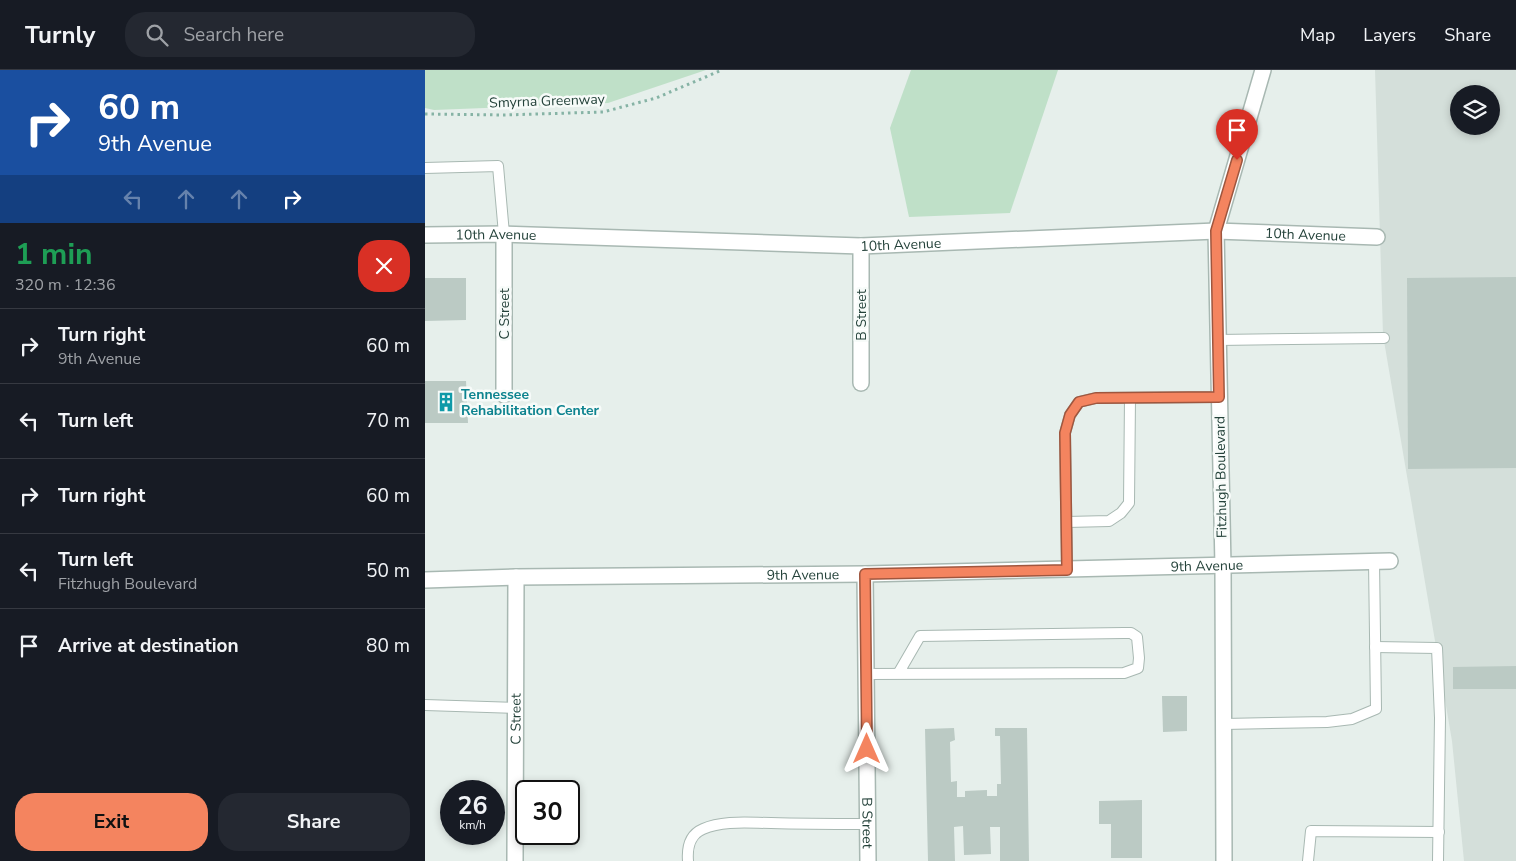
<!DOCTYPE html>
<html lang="en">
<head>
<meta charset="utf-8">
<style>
  :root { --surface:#171b24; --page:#242831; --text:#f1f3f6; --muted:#9ea1a6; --line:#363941; --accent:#f4845f }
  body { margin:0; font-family:"Nunito Sans",sans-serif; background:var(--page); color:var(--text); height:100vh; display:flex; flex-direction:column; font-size:19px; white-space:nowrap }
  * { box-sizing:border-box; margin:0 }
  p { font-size:16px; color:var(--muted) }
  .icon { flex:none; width:28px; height:28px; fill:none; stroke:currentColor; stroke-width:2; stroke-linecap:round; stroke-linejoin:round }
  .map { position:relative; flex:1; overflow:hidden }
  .panel { display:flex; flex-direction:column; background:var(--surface); width:425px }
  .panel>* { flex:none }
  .hud { background:#1a4fa0; color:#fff; overflow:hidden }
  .fabs { position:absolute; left:1025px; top:15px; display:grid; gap:10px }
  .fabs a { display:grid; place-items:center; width:50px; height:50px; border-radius:50%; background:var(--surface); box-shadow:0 2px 8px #0003; font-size:25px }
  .speed { position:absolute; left:15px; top:710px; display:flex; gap:10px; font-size:25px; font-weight:700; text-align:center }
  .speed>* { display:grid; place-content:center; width:65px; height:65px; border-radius:50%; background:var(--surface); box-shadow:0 2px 8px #0003; line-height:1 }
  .speed small { font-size:12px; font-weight:400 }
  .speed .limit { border:2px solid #111; border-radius:8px; background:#fff; color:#111 }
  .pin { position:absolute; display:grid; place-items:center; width:42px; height:42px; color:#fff; margin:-51px -21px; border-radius:50% 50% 50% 0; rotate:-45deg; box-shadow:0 0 5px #0007 }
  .pin .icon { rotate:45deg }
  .me { position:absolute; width:55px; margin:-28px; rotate:0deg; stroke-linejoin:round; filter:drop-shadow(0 0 4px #0008) }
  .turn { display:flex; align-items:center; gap:18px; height:105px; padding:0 15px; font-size:22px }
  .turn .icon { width:65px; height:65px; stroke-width:2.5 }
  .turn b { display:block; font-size:35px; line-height:42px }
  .lanes { display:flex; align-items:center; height:48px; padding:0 15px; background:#0003; justify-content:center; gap:25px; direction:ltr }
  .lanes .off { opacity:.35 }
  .round { display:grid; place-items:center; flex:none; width:52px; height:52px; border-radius:20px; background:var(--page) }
  .headline { display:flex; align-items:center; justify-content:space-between; height:85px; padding:0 15px }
  h1 { font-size:30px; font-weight:700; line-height:38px; color:#1e9e55 }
  .cta { display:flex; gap:10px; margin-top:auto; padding:10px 15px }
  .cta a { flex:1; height:58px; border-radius:20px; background:var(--accent); color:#111; font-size:20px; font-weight:700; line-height:58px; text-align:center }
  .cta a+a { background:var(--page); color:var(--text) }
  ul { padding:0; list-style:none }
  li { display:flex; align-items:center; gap:15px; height:75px; padding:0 15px; border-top:1px solid var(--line) }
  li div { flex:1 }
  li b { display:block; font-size:19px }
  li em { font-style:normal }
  header { display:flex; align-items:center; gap:30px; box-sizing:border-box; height:70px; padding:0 25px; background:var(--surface); border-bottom:1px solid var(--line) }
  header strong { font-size:24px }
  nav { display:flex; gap:28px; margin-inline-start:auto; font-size:18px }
  .search { width:350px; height:45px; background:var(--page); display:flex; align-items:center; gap:12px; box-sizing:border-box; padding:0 18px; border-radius:20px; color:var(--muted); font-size:19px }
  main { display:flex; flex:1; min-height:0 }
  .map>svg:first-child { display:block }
</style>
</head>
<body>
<header>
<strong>Turnly</strong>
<div class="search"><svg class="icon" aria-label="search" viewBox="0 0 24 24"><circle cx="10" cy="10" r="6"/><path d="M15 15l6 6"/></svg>Search here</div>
<nav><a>Map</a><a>Layers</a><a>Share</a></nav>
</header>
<main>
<section class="panel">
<div class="hud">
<div class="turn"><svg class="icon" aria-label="right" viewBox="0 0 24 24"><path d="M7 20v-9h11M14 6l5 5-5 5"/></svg><div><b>60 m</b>9th Avenue</div></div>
<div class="lanes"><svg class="icon off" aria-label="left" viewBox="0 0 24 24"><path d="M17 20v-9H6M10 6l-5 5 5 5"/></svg><svg class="icon off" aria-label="ahead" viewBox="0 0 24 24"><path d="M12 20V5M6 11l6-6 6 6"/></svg><svg class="icon off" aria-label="ahead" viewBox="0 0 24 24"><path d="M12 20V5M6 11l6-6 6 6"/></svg><svg class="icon" aria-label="right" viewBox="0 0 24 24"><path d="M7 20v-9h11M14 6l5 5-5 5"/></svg></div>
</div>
<div class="headline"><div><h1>1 min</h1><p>320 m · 12:36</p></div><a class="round" style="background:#d93025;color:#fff"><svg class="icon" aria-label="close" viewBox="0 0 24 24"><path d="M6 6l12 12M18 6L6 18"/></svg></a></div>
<ul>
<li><svg class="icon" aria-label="right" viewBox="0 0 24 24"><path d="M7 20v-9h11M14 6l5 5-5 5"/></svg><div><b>Turn right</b><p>9th Avenue</p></div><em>60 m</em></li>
<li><svg class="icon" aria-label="left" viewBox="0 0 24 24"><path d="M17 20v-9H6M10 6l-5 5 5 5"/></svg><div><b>Turn left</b></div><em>70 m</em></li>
<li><svg class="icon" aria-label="right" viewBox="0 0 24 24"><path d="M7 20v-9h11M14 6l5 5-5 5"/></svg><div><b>Turn right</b></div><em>60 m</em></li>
<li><svg class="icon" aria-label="left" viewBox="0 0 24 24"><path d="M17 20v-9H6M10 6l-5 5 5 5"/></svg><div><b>Turn left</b><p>Fitzhugh Boulevard</p></div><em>50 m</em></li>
<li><svg class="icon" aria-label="arrive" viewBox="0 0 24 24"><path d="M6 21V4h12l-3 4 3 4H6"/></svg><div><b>Arrive at destination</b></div><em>80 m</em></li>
</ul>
<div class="cta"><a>Exit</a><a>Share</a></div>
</section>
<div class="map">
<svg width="1091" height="791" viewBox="0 0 1091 791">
  <rect width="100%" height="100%" fill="#e6efeb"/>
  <path fill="#d4dfda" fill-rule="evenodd" d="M950,0h141v791h-52l-12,-120 -69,-406zM1034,24h32v32h-32z"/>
  <g fill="#bfe0c8">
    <path d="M0,0h281l-98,33 -174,7 -9,-2z"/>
    <path d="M486,0h147l-48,143 -101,4 -19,-89z"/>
  </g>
  <g fill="#bbcac4">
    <path d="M1091,207v191l-108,1 -1,-191z"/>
    <path d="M0,208h41v42l-41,1z"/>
    <path d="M0,311h41l2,42h-43z"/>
    <path d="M1091,596v23h-63v-22z"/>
    <path d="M737,626h25v35l-24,1z"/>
    <path d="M529,658l1,12 -5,2 1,40 6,-1v16h8v-6l22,-1v6h10v-12h4l-1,-48h-5v-8h32l2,133h-29v-34h-10l1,27 -27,1 -1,-29 -9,1 1,34h-27l-3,-132z"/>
    <path d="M717,730v58h-31v-34h-12v-23z"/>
  </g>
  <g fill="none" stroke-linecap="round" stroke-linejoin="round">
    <defs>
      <g id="lane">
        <path d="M0,98l73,-2 6,68"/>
        <path d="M793,270l166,-2"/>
        <path d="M642,452l42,-1 12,-8 8,-10 1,-105"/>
        <path d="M642,499l-2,-136 5,-18 9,-13 17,-4 123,-1"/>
        <path d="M950,577l62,1 3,70 -2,143"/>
        <path d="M441,604l258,-1 14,-5 1,-10 -2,-21 -6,-4h-7l-204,3 -22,38"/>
        <path d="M0,635l91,3"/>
        <path d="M799,654l103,-2 25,-3 24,-10 -2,-148"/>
        <path d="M263,791c-1,-13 1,-26 15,-32 20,-9 47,-6 68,-6 32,1 64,1 96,1"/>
        <path d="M883,791l3,-30 128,1"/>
      </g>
      <g id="street">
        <path d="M79,164v161"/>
        <path id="s1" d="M0,165l79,-1 357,12 355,-15 161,6"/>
        <path d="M436,176v137"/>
        <path id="s2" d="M440,504l3,287"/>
        <path id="s3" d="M0,510l91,-3 349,-3 525,-13"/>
        <path id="s4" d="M90,791l1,-284"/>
        <path d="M799,791l-1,-295 -7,-335 47,-161"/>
      </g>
    </defs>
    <use href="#lane" stroke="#a8b8b2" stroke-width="12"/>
    <use href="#street" stroke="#a8b8b2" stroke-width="18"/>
    <path stroke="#86b3a5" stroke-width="3" stroke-dasharray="2.5 4" stroke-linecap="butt" d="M0,44l79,1 99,-3 53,-14 66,-28"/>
    <use href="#lane" stroke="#fff" stroke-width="10"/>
    <use href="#street" stroke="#fff" stroke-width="15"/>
  </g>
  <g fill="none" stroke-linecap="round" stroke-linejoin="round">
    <defs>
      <path id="route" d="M442,679l-2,-175 202,-4 -2,-137 5,-18 9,-13 17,-4 123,-1 -3,-166 21,-71"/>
    </defs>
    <use href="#route" stroke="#9f563e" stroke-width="12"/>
    <use href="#route" stroke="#f4845f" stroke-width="9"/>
  </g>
  <defs>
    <symbol id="building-bare" viewBox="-9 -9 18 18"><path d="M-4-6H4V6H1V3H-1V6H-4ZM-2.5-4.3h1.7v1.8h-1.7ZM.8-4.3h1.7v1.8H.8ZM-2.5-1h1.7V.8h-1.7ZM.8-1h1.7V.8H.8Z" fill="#0f9aa8" stroke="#f7fbf9" stroke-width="2.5" paint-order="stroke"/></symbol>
  </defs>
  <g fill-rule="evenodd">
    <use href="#building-bare" x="7" y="318" width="28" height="28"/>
  </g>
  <g text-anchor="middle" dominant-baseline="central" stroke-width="5" stroke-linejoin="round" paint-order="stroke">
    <g font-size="14" fill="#24423a" stroke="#f7fbf9">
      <text transform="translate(122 31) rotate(-2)">Smyrna Greenway</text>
      <text stroke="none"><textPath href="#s1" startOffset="71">10th Avenue</textPath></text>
      <text stroke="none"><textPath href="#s1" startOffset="881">10th Avenue</textPath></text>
      <text stroke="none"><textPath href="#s1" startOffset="476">10th Avenue</textPath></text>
      <text transform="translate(79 244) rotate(-90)">C Street</text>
      <text transform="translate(436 245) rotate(-90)">B Street</text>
      <text transform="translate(796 407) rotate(-91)">Fitzhugh Boulevard</text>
      <text stroke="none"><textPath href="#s3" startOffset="782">9th Avenue</textPath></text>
      <text stroke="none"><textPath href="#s3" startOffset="378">9th Avenue</textPath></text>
      <text stroke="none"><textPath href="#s4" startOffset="142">C Street</textPath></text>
      <text stroke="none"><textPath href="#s2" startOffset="249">B Street</textPath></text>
    </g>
    <g font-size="14" font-weight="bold" fill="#0d838f" stroke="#f7fbf9" text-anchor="start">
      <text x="36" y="324">Tennessee<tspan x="36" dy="16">Rehabilitation Center</tspan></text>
    </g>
  </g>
</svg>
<div class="fabs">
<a><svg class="icon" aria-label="layers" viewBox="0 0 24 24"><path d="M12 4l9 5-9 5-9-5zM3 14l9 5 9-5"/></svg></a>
</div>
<div class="speed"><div>26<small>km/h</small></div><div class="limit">30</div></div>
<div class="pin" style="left:812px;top:90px;background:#d93025"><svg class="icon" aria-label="arrive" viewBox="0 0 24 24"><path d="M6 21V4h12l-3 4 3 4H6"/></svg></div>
<svg class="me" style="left:442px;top:679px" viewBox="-20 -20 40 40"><path d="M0-17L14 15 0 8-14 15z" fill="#f4845f" stroke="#fff" stroke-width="4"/></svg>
</div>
</main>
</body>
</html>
